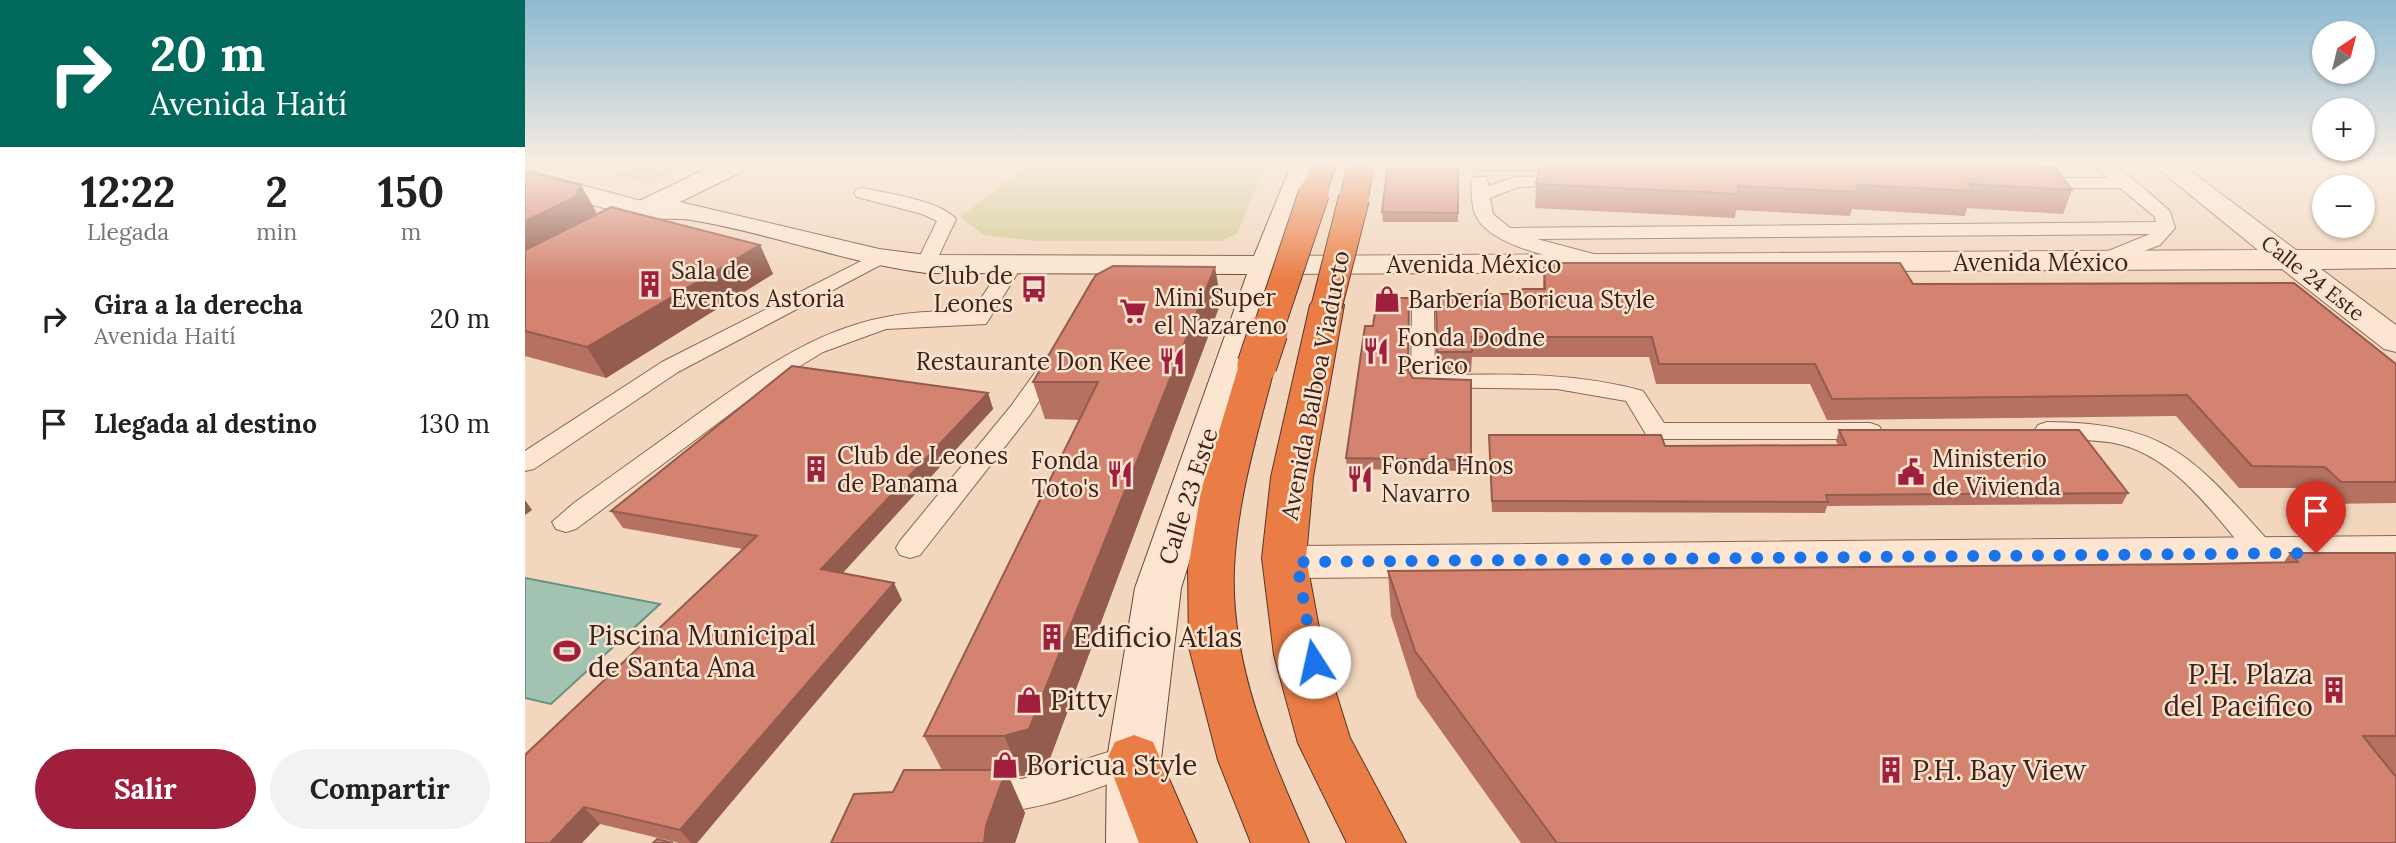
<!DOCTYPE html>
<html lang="es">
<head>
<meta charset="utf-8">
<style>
  :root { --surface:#fff; --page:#f2f2f2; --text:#222; --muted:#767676; --accent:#a01f3d }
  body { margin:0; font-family:Lora,serif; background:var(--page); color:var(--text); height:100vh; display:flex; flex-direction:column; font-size:26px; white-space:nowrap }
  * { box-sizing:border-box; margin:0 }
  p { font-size:23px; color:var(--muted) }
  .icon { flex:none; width:38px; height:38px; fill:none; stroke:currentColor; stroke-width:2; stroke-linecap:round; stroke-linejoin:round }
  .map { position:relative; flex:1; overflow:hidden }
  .drawer { display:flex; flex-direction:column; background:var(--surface); width:525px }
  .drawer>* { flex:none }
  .hud { background:#00695c; color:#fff; overflow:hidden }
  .needle { width:46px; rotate:35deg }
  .tools { position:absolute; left:1787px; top:21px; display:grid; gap:14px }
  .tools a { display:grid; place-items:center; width:63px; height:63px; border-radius:50%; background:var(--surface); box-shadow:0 2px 5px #0004; font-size:35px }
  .pin { position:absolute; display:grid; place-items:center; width:60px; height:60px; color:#fff; margin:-72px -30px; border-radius:50% 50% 50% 0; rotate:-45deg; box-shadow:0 0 7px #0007 }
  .pin .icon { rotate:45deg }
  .me { position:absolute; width:77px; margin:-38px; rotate:350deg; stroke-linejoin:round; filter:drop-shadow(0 0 5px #0008) }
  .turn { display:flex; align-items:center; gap:24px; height:147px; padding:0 35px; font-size:32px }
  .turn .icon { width:91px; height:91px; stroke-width:2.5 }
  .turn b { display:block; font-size:49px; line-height:60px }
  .eta { display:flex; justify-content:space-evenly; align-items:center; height:119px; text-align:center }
  .eta b { font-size:42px; font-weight:700; line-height:49px }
  .primary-button { display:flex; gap:14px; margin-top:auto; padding:14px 35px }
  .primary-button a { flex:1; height:80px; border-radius:42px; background:var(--accent); color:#fff; font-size:28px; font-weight:700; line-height:80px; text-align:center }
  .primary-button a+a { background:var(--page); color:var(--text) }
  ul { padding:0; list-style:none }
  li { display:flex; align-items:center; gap:21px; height:105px; padding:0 35px }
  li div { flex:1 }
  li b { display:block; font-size:26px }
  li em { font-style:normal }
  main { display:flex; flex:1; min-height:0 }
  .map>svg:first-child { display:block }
</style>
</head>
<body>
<main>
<section class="drawer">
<div class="hud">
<div class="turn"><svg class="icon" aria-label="right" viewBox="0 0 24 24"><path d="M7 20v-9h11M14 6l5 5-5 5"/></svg><div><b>20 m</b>Avenida Haití</div></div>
</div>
<div class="eta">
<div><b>12:22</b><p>Llegada</p></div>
<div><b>2</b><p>min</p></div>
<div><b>150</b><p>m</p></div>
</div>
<ul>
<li><svg class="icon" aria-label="right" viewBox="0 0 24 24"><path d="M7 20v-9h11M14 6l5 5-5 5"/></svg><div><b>Gira a la derecha</b><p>Avenida Haití</p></div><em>20 m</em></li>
<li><svg class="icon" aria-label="arrive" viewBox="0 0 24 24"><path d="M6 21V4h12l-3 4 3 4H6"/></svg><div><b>Llegada al destino</b></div><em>130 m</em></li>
</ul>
<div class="primary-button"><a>Salir</a><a>Compartir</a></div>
</section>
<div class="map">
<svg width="1871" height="843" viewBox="0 0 1871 843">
  <rect width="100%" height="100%" fill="#f2d7be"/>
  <g fill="#d1ca91">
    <path d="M507,163h234l-29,71 -16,7h-187l-50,-6 -24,-18z"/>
    <path d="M115,164l30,7v2l-23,11 -35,-10z"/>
  </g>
  <path fill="#a2c3b2" stroke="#68917e" stroke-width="2" d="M0,578l135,26 -109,100 -26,-6z"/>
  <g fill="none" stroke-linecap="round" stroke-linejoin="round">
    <defs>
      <g id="lane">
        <path d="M947,163h83l1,2 -8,5h-69l-6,-1z"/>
        <path d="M1567,163h18l23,16 37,32 5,17 -15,17 -62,23 -7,-2 -3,-4 3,-4 59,-24 -613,5 72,19 3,4 -3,4 -7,2c-34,-8 -113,-19 -127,-54 -4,-10 -3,-23 -4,-33l3,-4h12l3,9 26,-9 61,-1 3,4 -3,4 -58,3 -28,11 3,16 17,14 646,-6 -1,-5 -35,-29h-87l-9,-5 9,-5h75z"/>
        <path d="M338,188c23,5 78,13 93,31l-23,49 -7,2 -10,-6 21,-43 -15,-7 -65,-17 -3,-4 3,-4z"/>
        <path d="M354,252l7,2 3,4 -3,4 -208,110 -144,97 -9,2v-20l137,-89z"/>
        <path d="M487,260l10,6 -36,58 -100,5 -63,23 -57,35 -190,142 -10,3 -10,-3 -4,-7 22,-19c40,-29 81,-58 121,-87 93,-66 157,-111 277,-104l33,-50z"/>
        <path d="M898,299h47l11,6 -11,6h-36l1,64c71,-1 139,-3 208,16l21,32h206l9,3 3,5 -3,5 -9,3h-214l-9,-3 -21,-35 -69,-12 -142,-2 -4,-5 1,-77z"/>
        <path d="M530,354l11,7 -37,55 -109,139 -10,3 -10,-3 -4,-7 4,-7 111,-135 36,-50z"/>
        <path d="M1522,422c124,1 148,38 226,124l4,7 -4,7 -10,3 -10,-3c-38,-44 -78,-105 -139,-117 -25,-5 -52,-1 -76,-8l-3,-5 3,-5z"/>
        <path d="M609,744l12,4 5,11 -5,11c-45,16 -131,54 -176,37l-5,-11 5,-11 13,-5 39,-1z"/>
      </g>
      <g id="street">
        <path d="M1626,163h29l116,87h100v18l-75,1 75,56v27l-12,-3 -102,-80 -1016,5 -11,-2 -5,-7 5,-7 11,-2 992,-6z"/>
        <path d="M0,170l128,34 4,6 -4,6 -10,3 -118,-33z"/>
        <path d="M1871,536v32l-1099,10 -16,-4 -7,-12 7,-12 16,-4z"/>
      </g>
      <path id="secondary" d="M193,163h33l-4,6 -67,33 199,47 47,6 328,1 38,-93h26l-36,102 -101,323 -20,171 3,84h-58l1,-84 28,-171 112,-314 -321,-1c-80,-10 -155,-40 -235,-53 -19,-3 -39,1 -58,-4l-4,-6 4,-6z"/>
      <g id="highway">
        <path d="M786,163h26l-13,36h-20l-4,-6z"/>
        <path d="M823,163h26l-6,35 -4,6 -10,2 -10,-2 -4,-6z"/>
        <path d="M802,295l12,3 5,7 -31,172 -7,81 18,97 26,83 56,105h-59l-49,-100 -24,-88 -12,-97 9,-81 39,-172 5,-7z"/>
        <path d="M732,354l13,3 5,8c-17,67 -38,134 -41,203 -4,97 37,189 75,275h-58l-33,-83 -29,-113 -1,-78 13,-78 38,-126 5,-8z"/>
        <path d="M609,735l19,7 44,101h-58l-32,-84 8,-17z"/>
      </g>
    </defs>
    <use href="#lane" stroke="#8c6655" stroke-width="2"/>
    <use href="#street" stroke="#8c6655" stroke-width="2"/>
    <use href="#secondary" stroke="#6d4738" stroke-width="2"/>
    <use href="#highway" stroke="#59352a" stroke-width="2"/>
    <path stroke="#8c6655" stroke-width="3.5" stroke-dasharray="4.5 2.5" stroke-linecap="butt" d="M88,167l13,-4"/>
    <use href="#lane" fill="#fce6d1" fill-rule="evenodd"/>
    <use href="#street" fill="#fce6d1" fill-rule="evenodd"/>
    <use href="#secondary" fill="#fce6d1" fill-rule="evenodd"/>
    <use href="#highway" fill="#ea7d45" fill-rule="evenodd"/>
    <defs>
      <g id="highway-bridge-far1">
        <path d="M802,305l27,-107"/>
        <path d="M742,333l47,-140"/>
      </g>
      <path id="highway-bridge" d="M732,365l11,-33"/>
    </defs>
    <use href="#highway-bridge-far1" stroke="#59352a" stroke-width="32" stroke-linecap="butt"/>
    <use href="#highway-bridge" stroke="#59352a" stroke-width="41" stroke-linecap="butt"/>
    <use href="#highway-bridge-far1" stroke="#ea7d45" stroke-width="30"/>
    <use href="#highway-bridge" stroke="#ea7d45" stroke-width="39"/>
  </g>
  <g fill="#b67160">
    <path d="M933,163v59h-75l-1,-10z"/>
    <path d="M1024,163h489l-2,4 36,23 -9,24 -96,-6 -2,8 -113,-7 -2,7 -114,-6 -1,8 -200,-10 1,-24z"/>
    <path d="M0,171l56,14 15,27 -1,4 165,29 13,29 -167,104 -81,-22z"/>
    <path d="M1019,263l369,21 483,80v139l-70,1 -15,-16h-72l-63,-72 -349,4 -17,-36h-154l-7,-27h-177l-1,15h-33l-2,-78h77l30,-5z"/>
    <path d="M696,302l-175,467 -24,7h-14l17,37 -10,30h-184l62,-51 49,-22 -18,-34 156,-316 -35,-1 -12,-37z"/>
    <path d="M884,372l4,6 58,2 -1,91 -123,-2 -1,-11z"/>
    <path d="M463,393l5,16 -151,164 60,27 -205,243h-18l-79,-19 -75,19 218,-294 -120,-21 -12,-17z"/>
    <path d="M1314,430l289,63 -6,11 -295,2 -2,7 -333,-1 -3,-77 176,11 173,-1 -2,-4z"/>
    <path d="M1765,553h106v290h-875l-104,-146 -26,-81 -3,-45 813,-7 83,-2z"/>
  </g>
  <g fill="#945c4e">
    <path d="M56,185l15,27 -6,12 -65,33v-36z"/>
    <path d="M235,245l13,29 -167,104 -19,-31z"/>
    <path d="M690,267l6,35 -175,467 -24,7 -18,-40z"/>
    <path d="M463,393l5,16 -163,178 -9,-18z"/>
    <path d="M0,500l7,10 -7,5z"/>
    <path d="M369,583l8,17 -205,243h-6l-11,-13z"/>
    <path d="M481,770l19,43 -10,30h-31l2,-17z"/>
    <path d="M59,807l16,17 -18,19h-32z"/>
  </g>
  <g fill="#d48370" stroke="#945c4e" stroke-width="2">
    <path d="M863,163h70v50l-76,-1z"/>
    <path d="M1015,164l514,3 18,23 -104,-6 5,7 -115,-6 -2,7 -118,-6 1,8 -203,-10z"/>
    <path d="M0,171l56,14 -6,12 -50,24z"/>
    <path d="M86,207l149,38 -173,102 -62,-16v-81z"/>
    <path d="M1019,263h356l13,21 381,-1 102,81v118h-55l-16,-15 -73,-1 -65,-71 -355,4 -17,-35h-156l-7,-27h-180v15h-35l-1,-58h77l10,-5h22z"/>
    <path d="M588,266l102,1 -186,462 -25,7h-80l174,-354h-65l59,-101 4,-6z"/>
    <path d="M852,298h32l-1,73 5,7 58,2v80l-125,-2 19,-132h8z"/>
    <path d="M267,366l196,27 -167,176 73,14 -214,247 -96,-23 -34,36h-25v-88l232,-219 -146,-25z"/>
    <path d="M1314,430h240l49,63 -302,2 2,7 -336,-1 -3,-66h172l4,11 181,-1z"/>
    <path d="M1765,553h106v183h-33l33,41v66h-839l-142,-192 -27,-80 813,-7 97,-2z"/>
    <path d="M379,770h102l-20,56 -2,17h-153l23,-49 39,-2z"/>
    <path d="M132,839l16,4h-20z"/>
  </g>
  <linearGradient id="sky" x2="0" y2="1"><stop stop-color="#8cbad2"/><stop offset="0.58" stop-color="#f9ede2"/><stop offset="1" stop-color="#f9ede2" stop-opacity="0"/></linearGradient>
  <rect width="1871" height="281" fill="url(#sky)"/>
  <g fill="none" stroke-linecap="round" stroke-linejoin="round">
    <path stroke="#1a73e8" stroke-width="12" stroke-dasharray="0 21.6" d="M789,662l-17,-100 1019,-9"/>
  </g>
  <defs>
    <symbol id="building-bare" viewBox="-9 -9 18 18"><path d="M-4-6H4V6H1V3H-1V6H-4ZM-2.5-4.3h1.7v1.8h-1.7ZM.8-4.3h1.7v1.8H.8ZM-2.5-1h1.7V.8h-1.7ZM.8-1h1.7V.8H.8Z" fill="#a01f3d" stroke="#f9e3ce" stroke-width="2.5" paint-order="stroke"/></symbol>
    <symbol id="bus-bare" viewBox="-9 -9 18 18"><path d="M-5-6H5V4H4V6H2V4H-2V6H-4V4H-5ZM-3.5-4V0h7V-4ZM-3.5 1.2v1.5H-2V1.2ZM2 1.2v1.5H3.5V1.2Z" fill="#a01f3d" stroke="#f9e3ce" stroke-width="2.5" paint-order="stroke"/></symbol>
    <symbol id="shop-bare" viewBox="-9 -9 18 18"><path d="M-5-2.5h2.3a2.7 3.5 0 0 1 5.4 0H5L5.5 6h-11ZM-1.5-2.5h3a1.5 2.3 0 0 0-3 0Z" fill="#a01f3d" stroke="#f9e3ce" stroke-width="2.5" paint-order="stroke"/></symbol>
    <symbol id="supermarket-bare" viewBox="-9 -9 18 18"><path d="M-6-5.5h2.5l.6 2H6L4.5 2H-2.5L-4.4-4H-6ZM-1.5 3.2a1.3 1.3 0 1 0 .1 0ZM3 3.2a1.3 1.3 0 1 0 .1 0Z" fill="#a01f3d" stroke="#f9e3ce" stroke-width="2.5" paint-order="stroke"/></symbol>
    <symbol id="restaurant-bare" viewBox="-9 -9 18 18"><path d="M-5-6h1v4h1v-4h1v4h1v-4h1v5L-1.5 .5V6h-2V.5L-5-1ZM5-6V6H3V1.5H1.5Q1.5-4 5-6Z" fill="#a01f3d" stroke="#f9e3ce" stroke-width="2.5" paint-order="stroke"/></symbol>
    <symbol id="civic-bare" viewBox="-9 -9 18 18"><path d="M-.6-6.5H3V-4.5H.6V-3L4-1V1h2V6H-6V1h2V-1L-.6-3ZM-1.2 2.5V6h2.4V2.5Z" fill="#a01f3d" stroke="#f9e3ce" stroke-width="2.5" paint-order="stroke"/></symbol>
    <symbol id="stadium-bare" viewBox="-9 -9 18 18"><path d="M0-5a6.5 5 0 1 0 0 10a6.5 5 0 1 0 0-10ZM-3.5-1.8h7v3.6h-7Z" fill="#a01f3d" stroke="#f9e3ce" stroke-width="2.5" paint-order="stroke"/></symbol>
  </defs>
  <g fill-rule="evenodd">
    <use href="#building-bare" x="106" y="265" width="38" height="38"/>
    <use href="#bus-bare" x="490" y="270" width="38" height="38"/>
    <use href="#shop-bare" x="843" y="280" width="38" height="38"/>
    <use href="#supermarket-bare" x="589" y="292" width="38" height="38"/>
    <use href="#restaurant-bare" x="832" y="332" width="38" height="38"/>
    <use href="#restaurant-bare" x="628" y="342" width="38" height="38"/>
    <use href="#building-bare" x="272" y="450" width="38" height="38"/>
    <use href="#civic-bare" x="1367" y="453" width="38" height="38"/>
    <use href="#restaurant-bare" x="576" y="455" width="38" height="38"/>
    <use href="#restaurant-bare" x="816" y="460" width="38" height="38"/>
    <use href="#building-bare" x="508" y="618" width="38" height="38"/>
    <use href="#stadium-bare" x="23" y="632" width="38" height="38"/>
    <use href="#building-bare" x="1790" y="671" width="38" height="38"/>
    <use href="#shop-bare" x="485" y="681" width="38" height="38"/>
    <use href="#shop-bare" x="461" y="746" width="38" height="38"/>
    <use href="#building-bare" x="1347" y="751" width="38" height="38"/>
  </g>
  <g text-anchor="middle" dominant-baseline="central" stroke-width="5" stroke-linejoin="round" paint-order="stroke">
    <g font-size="21" fill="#3a231b" stroke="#f9e3ce">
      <text transform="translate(1788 278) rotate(38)">Calle 24 Este</text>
    </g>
    <g font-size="24" fill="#3a231b" stroke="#f9e3ce">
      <text x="1516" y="262">Avenida México</text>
      <text x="949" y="264">Avenida México</text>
      <text transform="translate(790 385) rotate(-79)">Avenida Balboa Viaducto</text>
      <text transform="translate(663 496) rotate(-72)">Calle 23 Este</text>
    </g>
    <g font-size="24" fill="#3a231b" stroke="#f9e3ce" text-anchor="start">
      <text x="146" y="270">Sala de<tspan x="146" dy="28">Eventos Astoria</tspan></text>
      <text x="488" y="275" text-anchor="end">Club de<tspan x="488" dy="28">Leones</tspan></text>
      <text x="629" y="297">Mini Super<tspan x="629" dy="28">el Nazareno</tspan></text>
      <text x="883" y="299">Barbería Boricua Style</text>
      <text x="872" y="337">Fonda Dodne<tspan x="872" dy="28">Perico</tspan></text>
      <text x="626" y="361" text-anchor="end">Restaurante Don Kee</text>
      <text x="312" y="455">Club de Leones<tspan x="312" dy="28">de Panama</tspan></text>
      <text x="1407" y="458">Ministerio<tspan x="1407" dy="28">de Vivienda</tspan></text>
      <text x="574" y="460" text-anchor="end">Fonda<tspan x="574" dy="28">Toto's</tspan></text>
      <text x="856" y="465">Fonda Hnos<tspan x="856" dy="28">Navarro</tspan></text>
    </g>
    <g font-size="28" fill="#3a231b" stroke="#f9e3ce" text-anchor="start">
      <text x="63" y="635">Piscina Municipal<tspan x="63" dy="32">de Santa Ana</tspan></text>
      <text x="548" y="637">Edificio Atlas</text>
      <text x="1788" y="674" text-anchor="end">P.H. Plaza<tspan x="1788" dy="32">del Pacifico</tspan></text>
      <text x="525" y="700">Pitty</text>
      <text x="501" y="765">Boricua Style</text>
      <text x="1387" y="770">P.H. Bay View</text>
    </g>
  </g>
</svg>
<div class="tools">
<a><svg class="needle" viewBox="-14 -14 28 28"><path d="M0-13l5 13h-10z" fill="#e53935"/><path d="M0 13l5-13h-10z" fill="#767676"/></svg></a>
<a>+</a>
<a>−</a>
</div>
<div class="pin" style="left:1791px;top:553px;background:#d93025"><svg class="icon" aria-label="arrive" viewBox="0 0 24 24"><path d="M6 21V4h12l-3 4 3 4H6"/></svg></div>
<svg class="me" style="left:789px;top:662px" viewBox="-20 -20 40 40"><circle r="19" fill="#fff"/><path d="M0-13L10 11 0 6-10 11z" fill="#1a73e8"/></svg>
</div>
</main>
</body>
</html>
